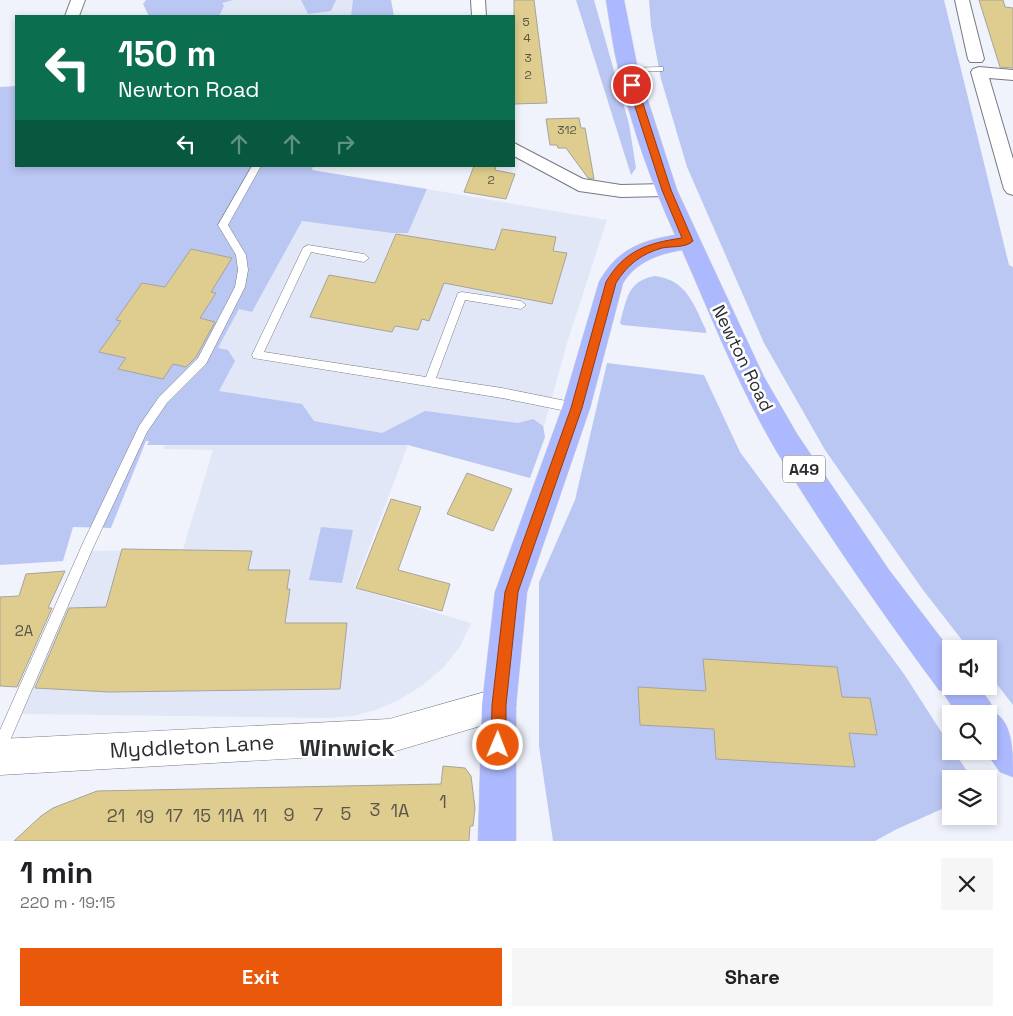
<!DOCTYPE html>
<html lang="en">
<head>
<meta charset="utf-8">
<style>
  :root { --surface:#fff; --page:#f6f6f6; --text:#202124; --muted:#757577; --accent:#ea580c }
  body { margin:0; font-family:"Space Grotesk",sans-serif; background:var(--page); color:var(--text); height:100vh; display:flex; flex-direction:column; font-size:19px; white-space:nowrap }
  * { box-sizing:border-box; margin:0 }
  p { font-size:16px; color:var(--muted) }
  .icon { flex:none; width:28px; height:28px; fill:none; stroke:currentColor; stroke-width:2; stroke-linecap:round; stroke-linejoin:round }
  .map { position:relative; height:841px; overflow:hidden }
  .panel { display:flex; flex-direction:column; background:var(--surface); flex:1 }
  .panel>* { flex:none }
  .guide { position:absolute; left:15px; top:15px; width:500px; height:152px; border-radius:0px; box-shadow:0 2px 8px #0003; background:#0b6e4f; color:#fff; overflow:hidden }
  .fabs { position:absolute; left:942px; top:640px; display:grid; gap:10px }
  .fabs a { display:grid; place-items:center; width:55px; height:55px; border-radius:0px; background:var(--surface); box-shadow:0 2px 8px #0003; font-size:25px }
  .pin { position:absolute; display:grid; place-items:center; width:42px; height:42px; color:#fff; margin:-21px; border:2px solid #fff; border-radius:50%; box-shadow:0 1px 5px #0007 }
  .me { position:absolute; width:55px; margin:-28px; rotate:1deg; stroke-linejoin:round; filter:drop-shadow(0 0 4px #0008) }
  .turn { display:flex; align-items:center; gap:18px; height:105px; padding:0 20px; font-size:22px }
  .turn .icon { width:65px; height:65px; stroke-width:2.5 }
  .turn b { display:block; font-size:35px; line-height:42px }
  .lanes { display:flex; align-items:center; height:48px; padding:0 20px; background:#0003; justify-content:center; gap:25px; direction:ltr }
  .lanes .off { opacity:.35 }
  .round { display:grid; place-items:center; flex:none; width:52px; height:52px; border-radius:0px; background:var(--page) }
  .head { display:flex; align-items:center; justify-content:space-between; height:85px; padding:0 20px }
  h1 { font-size:30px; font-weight:600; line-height:38px }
  .cta { display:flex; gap:10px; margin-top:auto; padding:10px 20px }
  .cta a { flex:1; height:58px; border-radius:0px; background:var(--accent); color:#fff; font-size:20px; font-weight:600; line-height:58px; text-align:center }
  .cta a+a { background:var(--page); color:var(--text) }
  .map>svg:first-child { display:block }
</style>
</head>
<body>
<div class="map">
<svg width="1013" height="841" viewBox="0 0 1013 841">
  <rect width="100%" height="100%" fill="#f0f3fc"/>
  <g fill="#e2e7f8">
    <path d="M166,0h207l-1,16h-208z"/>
    <path d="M427,189l180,31 -40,123 -37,135 -122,-33 -54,143 117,35 -10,22 -17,22 -21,18 -24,15 -23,10 -23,6 -24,2 -308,-4 70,-163 92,-2 30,-99 -50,-1 128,-237 118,18z"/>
  </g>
  <g fill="#bbc7f3">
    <path d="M146,0h87l-11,3 2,3 -5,10h-70l-6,-12z"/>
    <path d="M301,0h35l-5,11 -23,3z"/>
    <path d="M353,0h38l3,16h-43z"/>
    <path d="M576,0h18l35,124 7,44 -5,7z"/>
    <path d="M649,0h295l65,265 4,2v438l-24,-31v-25h-20l-46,-59 -98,-140 -61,-107 -77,-176 -26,-88 -10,-53z"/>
    <path d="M16,86v80h297l-1,4 115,19 -19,44h-16l-90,-12 -50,91 -13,-3 -21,39 10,2 7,11 -16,30 83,13 12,17 68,12 43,-22 93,12 15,-4 10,7 2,11 -15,41 -122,-33h-261l2,-4h-3l-35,87 -38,-1 -10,34 -63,4v-478z"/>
    <path d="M655,276c32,4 39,29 51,54v3l-84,-8 -2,-2c7,-24 7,-42 35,-47z"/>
    <path d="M607,363l97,12 36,77 164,222 47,73v4h3l18,28h-21v26l-54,24 -22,12h-322l-14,-95v-164l36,-82z"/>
    <path d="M321,527l32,3 -11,53 -33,-3z"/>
  </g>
  <g fill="#dfcd8f" stroke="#a6a39b">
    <path d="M514,0h20l13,103 -33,1z"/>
    <path d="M979,0h24l2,7 8,1v60l-13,-1z"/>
    <path d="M579,118l2,10h4l9,51 -6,-1 -22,-30h-8l-1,-3h-7l-4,-26z"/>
    <path d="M474,166h22l-1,4 20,4 -9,25 -42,-7z"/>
    <path d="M502,229l54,8 -3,14 14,2 -15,51 -108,-21 -15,38 -7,-2 -4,11 -23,-4 -3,6 -82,-15 19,-42 46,8 21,-49 99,16z"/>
    <path d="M191,249l41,9 -21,34 5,1 -16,25 15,4 -19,35 -10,10 -13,-3 -10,15 -45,-10 8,-11 -27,-6 22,-31 -5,-1 26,-37 23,4z"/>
    <path d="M467,473l45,16 -19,42 -46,-17z"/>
    <path d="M391,499l30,8 -23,63 52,14 -8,27 -86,-23z"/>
    <path d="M122,549l130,2 -4,19h42l-3,19h3l-5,34h62l-7,66 -231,3 -74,-4 34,-80 37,-1z"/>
    <path d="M65,571l-17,37h4l-35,79 -17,-1v-89l19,-1 7,-22z"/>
    <path d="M703,659l134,8 5,30 28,1 7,37 -28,-2 6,34 -139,-8 -2,-30 -74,-4 -2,-38 68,4z"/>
    <path d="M443,766l22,2 6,8 4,32 -2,18h-3l-1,15h-455l27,-25 12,-8 44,-17 344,-7z"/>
  </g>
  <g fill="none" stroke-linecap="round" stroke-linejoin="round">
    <defs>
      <g id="lane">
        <path d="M660,67h3v4l-35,1 -4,-2 4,-2z"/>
        <path d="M252,166h9l-33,59 18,30 2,15 -3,17 -39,77 -39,39 -20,29 -55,118 -87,202 -5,2v-24l83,-187 56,-117 20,-29 39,-39 37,-71 3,-17 -2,-15 -18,-30z"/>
        <path d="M308,245l56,9 5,4 -5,4 -53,-10 -47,100 162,25 32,-84 4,-1 59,9 5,4 -5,4 -56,-9 -29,78 66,10 74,15 4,2 2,3 -2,3 -4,2 -74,-15 -249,-40 -1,-3 51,-107z"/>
      </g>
      <g id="street">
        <path d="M71,0h14l-6,16h-14z"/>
        <path d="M471,0h14l1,16h-14z"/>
        <path d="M955,0h14l15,59 -2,3h-12l-2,-3z"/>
        <path d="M979,67l34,3v10l-24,-2 24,81v36l-6,-2 -3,-4 -33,-117 2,-3z"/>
        <path d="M514,143l69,36 38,6 45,-1 6,2 3,4 -3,4 -6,2 -45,1 -42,-6 -65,-35z"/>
      </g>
      <path id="secondary" d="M499,688l12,5 5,12 -5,12 -122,36 -389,22v-36l389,-20z"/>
      <path id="primary" d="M606,0h18l14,70 39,120 87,187 33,57 92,136 62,81v35h27l12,16 5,11c18,10 18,41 18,64l-13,-5 -15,-21h4v-37h-32l-15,-23 -3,-1c-57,-77 -112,-156 -162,-238 -38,-64 -65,-134 -95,-202 -24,4 -46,12 -59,33l-33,125 -63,184 -11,113v136h-38l4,-136 13,-113 67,-184 37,-126c18,-32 40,-41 76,-47 -24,-53 -43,-107 -56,-163 -6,-24 -9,-48 -13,-72z"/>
    </defs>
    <use href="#lane" stroke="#777982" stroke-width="1"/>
    <use href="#street" stroke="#777982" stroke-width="2"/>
    <use href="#secondary" stroke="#777982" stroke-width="1"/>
    <use href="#primary" stroke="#d1d1d2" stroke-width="1"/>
    <use href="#lane" fill="#fff" fill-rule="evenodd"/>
    <use href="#street" fill="#fff" fill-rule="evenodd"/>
    <use href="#secondary" fill="#fff" fill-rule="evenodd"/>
    <use href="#primary" fill="#acb9fe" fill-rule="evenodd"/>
  </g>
  <path fill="#ea580c" stroke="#983908" d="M630,83l7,2 34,105 22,51c-7,7 -21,5 -31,7 -21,6 -35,17 -46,35l-34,125 -64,184 -12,113v40l-3,5 -5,2 -5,-2 -2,-5 1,-40 13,-113 66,-184 35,-126c18,-31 41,-39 76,-44l-20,-48 -34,-105z"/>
  <g text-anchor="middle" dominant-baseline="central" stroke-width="5" stroke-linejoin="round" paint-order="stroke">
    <g font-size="12" fill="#5a5649">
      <text x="526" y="22">5</text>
      <text x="527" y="38">4</text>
      <text x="528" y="58">3</text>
      <text x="528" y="75">2</text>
      <text x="567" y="130">312</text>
      <text x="491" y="180">2</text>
    </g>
    <g font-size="15" fill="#5a5649">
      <text x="24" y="630">2A</text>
    </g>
    <rect fill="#fff" stroke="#6c6d70" stroke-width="1" x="783" y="455.5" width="42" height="27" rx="4"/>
    <g font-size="16" font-weight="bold" fill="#2d2e32">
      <text x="804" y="469">A49</text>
    </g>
    <g font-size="18" fill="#2d2e32" stroke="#fff">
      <text transform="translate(743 358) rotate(64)">Newton Road</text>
    </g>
    <g font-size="18" fill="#5a5649">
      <text x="443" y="801">1</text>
      <text x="375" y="809">3</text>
      <text x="400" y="810">1A</text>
      <text x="346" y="813">5</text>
      <text x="289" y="814">9</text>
      <text x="318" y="814">7</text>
      <text x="116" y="815">21</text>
      <text x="174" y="815">17</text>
      <text x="202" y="815">15</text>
      <text x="231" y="815">11A</text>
      <text x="260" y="815">11</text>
      <text x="145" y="816">19</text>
    </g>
    <g font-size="21" fill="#2d2e32" stroke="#fff">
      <text transform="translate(192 746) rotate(-3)">Myddleton Lane</text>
    </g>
    <g font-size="24" font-weight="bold" fill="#2d2e32" stroke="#fff">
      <text x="347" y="747">Winwick</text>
    </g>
  </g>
</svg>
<div class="fabs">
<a><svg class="icon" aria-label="sound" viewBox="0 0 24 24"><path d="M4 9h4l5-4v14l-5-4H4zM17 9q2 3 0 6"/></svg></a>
<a><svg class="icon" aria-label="search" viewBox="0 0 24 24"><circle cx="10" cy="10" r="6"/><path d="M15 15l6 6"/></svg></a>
<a><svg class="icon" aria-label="layers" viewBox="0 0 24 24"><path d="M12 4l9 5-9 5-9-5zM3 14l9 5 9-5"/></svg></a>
</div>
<div class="pin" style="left:632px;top:85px;background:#d93025"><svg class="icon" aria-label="arrive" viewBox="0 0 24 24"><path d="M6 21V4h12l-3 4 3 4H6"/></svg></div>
<svg class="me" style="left:498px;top:745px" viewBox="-20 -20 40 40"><circle r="17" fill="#ea580c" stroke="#fff" stroke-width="3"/><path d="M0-11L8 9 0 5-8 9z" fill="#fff"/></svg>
<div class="guide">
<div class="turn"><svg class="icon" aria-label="left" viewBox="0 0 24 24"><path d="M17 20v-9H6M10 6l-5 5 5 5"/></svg><div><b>150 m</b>Newton Road</div></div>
<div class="lanes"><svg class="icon" aria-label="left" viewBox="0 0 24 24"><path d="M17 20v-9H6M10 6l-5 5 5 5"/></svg><svg class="icon off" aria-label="ahead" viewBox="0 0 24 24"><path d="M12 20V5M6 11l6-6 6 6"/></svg><svg class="icon off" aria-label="ahead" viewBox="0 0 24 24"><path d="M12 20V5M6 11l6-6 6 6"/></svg><svg class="icon off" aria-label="right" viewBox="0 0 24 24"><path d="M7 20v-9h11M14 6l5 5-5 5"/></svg></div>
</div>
</div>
<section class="panel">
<div class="head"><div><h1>1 min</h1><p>220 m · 19:15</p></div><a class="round"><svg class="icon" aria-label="close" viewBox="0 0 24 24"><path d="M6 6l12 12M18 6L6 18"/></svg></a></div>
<div class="cta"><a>Exit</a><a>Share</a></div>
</section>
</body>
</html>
